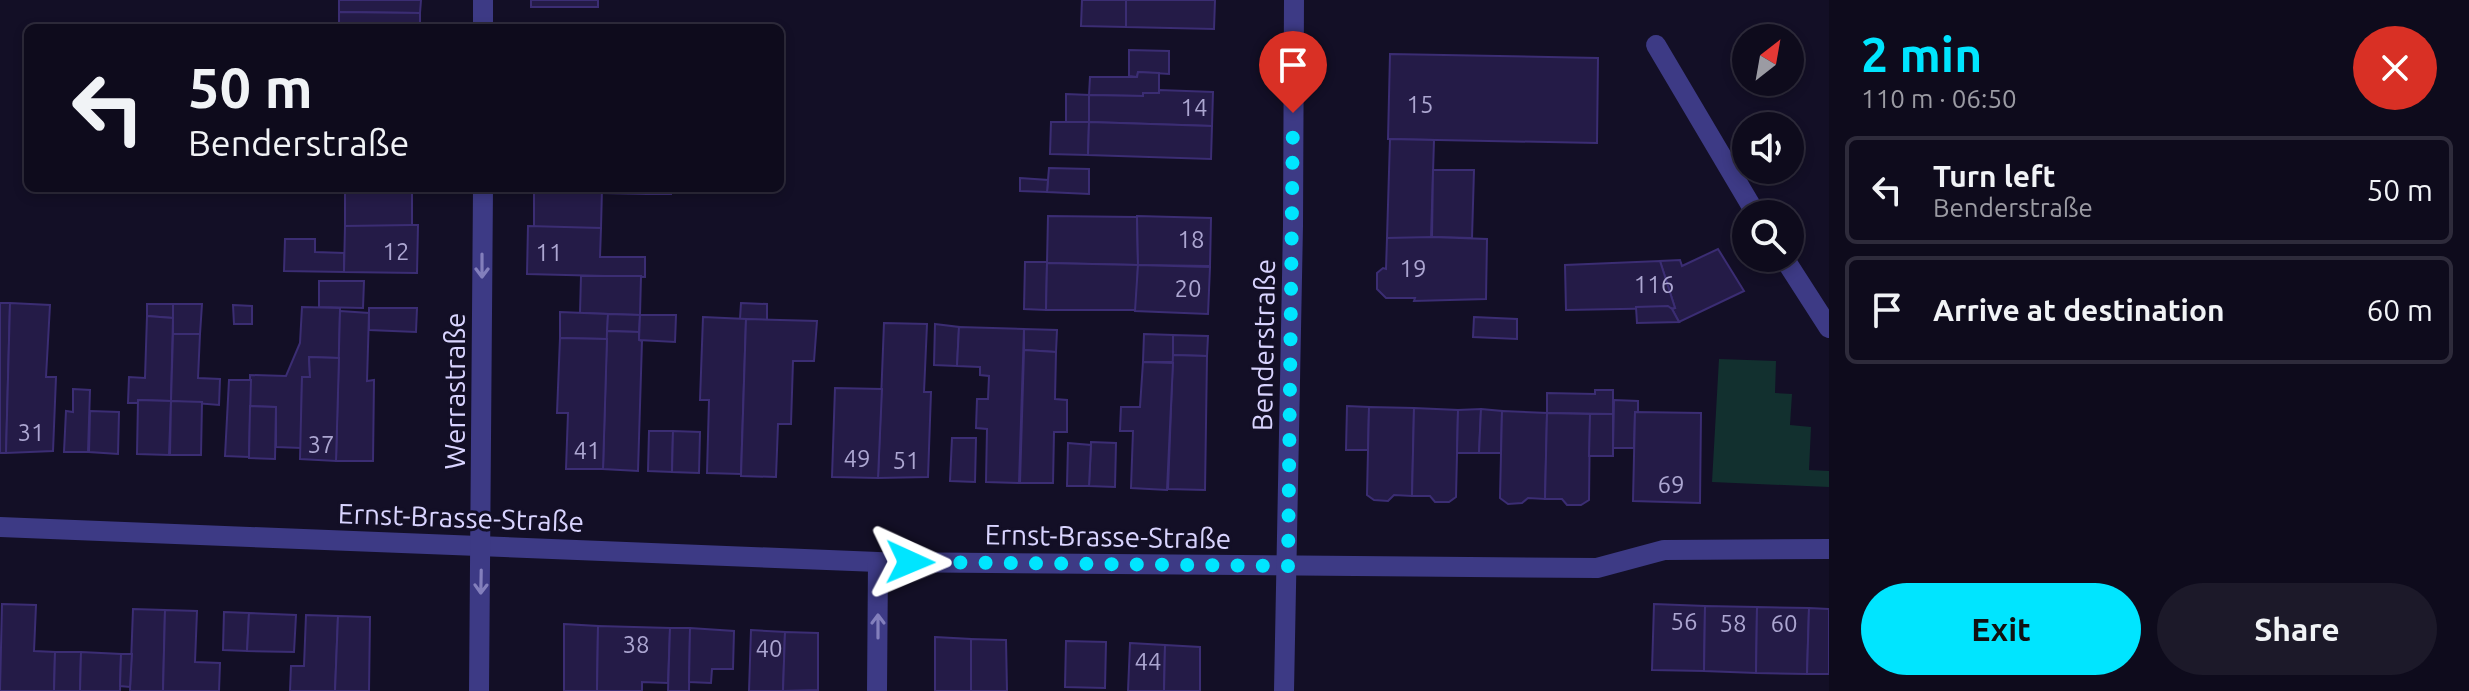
<!DOCTYPE html>
<html lang="en">
<head>
<meta charset="utf-8">
<style>
  :root { --surface:#0e0b1c; --page:#1c1929; --text:#f1f3f6; --muted:#9b9ba3; --line:#2e2b3b; --accent:#00e5ff }
  body { margin:0; font-family:Ubuntu,sans-serif; background:var(--page); color:var(--text); height:100vh; display:flex; flex-direction:column; font-size:30px; white-space:nowrap }
  * { box-sizing:border-box; margin:0 }
  p { font-size:26px; color:var(--muted) }
  .icon { flex:none; width:44px; height:44px; fill:none; stroke:currentColor; stroke-width:2; stroke-linecap:round; stroke-linejoin:round }
  .map { position:relative; flex:1; overflow:hidden }
  .details { display:flex; flex-direction:column; background:var(--surface); width:640px }
  .details>* { flex:none }
  .top-card { position:absolute; left:24px; top:24px; width:760px; height:168px; border-radius:12px; box-shadow:0 4px 12px #0003,0 0 0 2px var(--line); background:#0e0b1c; color:var(--text); overflow:hidden }
  .needle { width:52px; rotate:31deg }
  .controls { position:absolute; left:1732px; top:24px; display:grid; gap:16px }
  .controls a { display:grid; place-items:center; width:72px; height:72px; border-radius:50%; background:var(--surface); box-shadow:0 4px 12px #0003,0 0 0 2px var(--line); font-size:40px }
  .pin { position:absolute; display:grid; place-items:center; width:68px; height:68px; color:#fff; margin:-82px -34px; border-radius:50% 50% 50% 0; rotate:-45deg; box-shadow:0 0 8px #0007 }
  .pin .icon { rotate:45deg }
  .me { position:absolute; width:88px; margin:-44px; rotate:91deg; stroke-linejoin:round; filter:drop-shadow(0 0 6px #0008) }
  .turn { display:flex; align-items:center; gap:28px; height:168px; padding:0 32px; font-size:36px }
  .turn .icon { width:104px; height:104px; stroke-width:2.5 }
  .turn b { display:block; font-size:56px; line-height:68px }
  .round { display:grid; place-items:center; flex:none; width:84px; height:84px; border-radius:42px; background:var(--page) }
  .headline { display:flex; align-items:center; justify-content:space-between; height:136px; padding:0 32px }
  h1 { font-size:48px; font-weight:700; line-height:60px; color:var(--accent) }
  .action { display:flex; gap:16px; margin-top:auto; padding:16px 32px }
  .action a { flex:1; height:92px; border-radius:48px; background:var(--accent); color:#111; font-size:32px; font-weight:700; line-height:92px; text-align:center }
  .action a+a { background:var(--page); color:var(--text) }
  ul { padding:0; list-style:none }
  li { display:flex; align-items:center; gap:24px; height:108px; margin:0 16px 12px; padding:0 16px; border:4px solid var(--line); border-radius:12px }
  li div { flex:1 }
  li b { display:block; font-size:30px }
  li em { font-style:normal }
  main { display:flex; flex:1; min-height:0 }
  .map>svg:first-child { display:block }
</style>
</head>
<body>
<main>
<div class="map">
<svg width="1829" height="691" viewBox="0 0 1829 691">
  <rect width="100%" height="100%" fill="#130f26"/>
  <path fill="#12302f" d="M1719,359l57,2 -1,32 17,1 -2,31 21,2 -2,43 20,1v16l-117,-5z"/>
  <g fill="#241b47" stroke="#3b2d73" stroke-width="2">
    <path d="M339,0h82l-1,13 -81,-1z"/>
    <rect x="531" y="0" width="67" height="7"/>
    <path d="M1082,0h44v27l-45,-1z"/>
    <path d="M1126,0h89l-1,29 -88,-2z"/>
    <path d="M339,12l81,1v15h-81z"/>
    <path d="M1129,50l40,1v23l-31,-2 -1,5 -8,-1z"/>
    <path d="M1390,54l208,4 -1,85 -209,-4z"/>
    <path d="M1138,72l21,1v20h-16v3l-54,-1 1,-18h47z"/>
    <path d="M1159,90l54,2 -1,34 -123,-4v-27l54,1v-3h16z"/>
    <path d="M1066,94l23,1v27h-23z"/>
    <path d="M1051,122h38l-1,33 -38,-1z"/>
    <path d="M1089,122l123,4 -1,33 -123,-4z"/>
    <path d="M1390,139l44,1 -3,99 -44,-1z"/>
    <path d="M1049,168l40,1v25l-42,-2z"/>
    <path d="M1433,170h41l-2,68 -40,-1z"/>
    <path d="M1020,178l28,2 -1,12 -27,-1z"/>
    <rect x="300" y="188" width="45" height="2"/>
    <path d="M345,188h67v39l-67,-1z"/>
    <path d="M534,188h68l-1,40h-67z"/>
    <path d="M602,188h44v6l-44,-1z"/>
    <rect x="646" y="188" width="25" height="6"/>
    <path d="M1048,216l89,1 1,48 -91,-2z"/>
    <path d="M1137,216l74,2 -1,48 -72,-1z"/>
    <path d="M412,225h6l-1,48 -73,-1 1,-46z"/>
    <path d="M528,226l73,2 -1,29h45v20l-118,-3z"/>
    <path d="M1432,237l55,2 -1,60 -72,2 1,-3h-29l-9,-9v-16l6,-5 3,1 1,-31z"/>
    <path d="M285,239h30v13l29,1v19l-60,-1z"/>
    <path d="M1718,249l26,42 -65,31 -7,-13 3,-1 -15,-47 20,-1 2,6z"/>
    <path d="M1660,261l15,47 -109,2 -1,-45z"/>
    <path d="M1025,262h22l-1,48 -22,-1z"/>
    <path d="M1047,263l91,2 -2,45h-90z"/>
    <path d="M1138,265l72,2 -2,47 -73,-3z"/>
    <path d="M581,276h60l-1,39 -60,-2z"/>
    <path d="M319,281h45l-1,27 -44,-1z"/>
    <path d="M0,303h10l-4,150h-6z"/>
    <path d="M10,303l40,2 -4,72h10l-3,74 -47,2z"/>
    <path d="M741,303l26,1v16l-27,-1z"/>
    <path d="M147,304h26v14l-26,-2z"/>
    <path d="M173,304h29l-2,30h-27z"/>
    <path d="M233,305l19,1v18h-18z"/>
    <path d="M1668,306l4,3 7,13 -42,1 -1,-16z"/>
    <path d="M302,307l38,1 -1,50 -30,-1 1,20h-8l-1,71 -25,-1v-40l-26,-1v-31l36,1 14,-33z"/>
    <path d="M369,308h48l-1,24 -47,-2z"/>
    <path d="M340,311l29,2 -2,68 7,-1 -1,81h-37z"/>
    <path d="M560,312l48,2 -1,25 -47,-1z"/>
    <path d="M608,314l32,1 -1,17 -32,-1z"/>
    <path d="M640,315h36l-1,27 -36,-2z"/>
    <path d="M147,316l26,2 -2,83 -33,-1v3h-10l1,-26 16,1z"/>
    <path d="M703,317l43,2 -5,155 -34,-1 2,-73h-9z"/>
    <path d="M1474,317l43,2v20l-44,-2z"/>
    <path d="M746,319l71,2 -3,40h-21l-2,63h-13l-2,53 -35,-1z"/>
    <path d="M884,323l43,1 -3,68h7l-3,85 -50,1z"/>
    <path d="M935,324l24,3 -2,39 -23,-1z"/>
    <path d="M959,327l65,2 -5,154 -33,-1 1,-53 -11,-1 1,-29h11l1,-23 -9,-1v-8l-23,-1z"/>
    <path d="M1024,329l33,1 -1,22 -32,-2z"/>
    <path d="M607,331l32,1v8l3,1 -4,130 -35,-2z"/>
    <path d="M173,334h27l-2,44 22,1 -1,26 -48,-4z"/>
    <path d="M1144,334l29,1v27h-30z"/>
    <path d="M1173,335l35,1 -1,20 -34,-1z"/>
    <path d="M560,338l47,1 -4,130h-37l2,-56h-11z"/>
    <path d="M1024,350l32,2 -1,47 12,1v32h-13l-1,51h-33z"/>
    <path d="M1173,355l34,1 -2,134 -37,-1z"/>
    <path d="M309,357l30,1 -3,103 -36,-2 2,-82h8z"/>
    <path d="M1143,362l30,1 -6,127 -36,-2 2,-57h-13l1,-24h19z"/>
    <path d="M229,380h22l-2,77 -24,-1z"/>
    <path d="M835,388l47,1 -4,89 -46,-1z"/>
    <path d="M73,389l17,1 -2,62h-24l2,-41 7,1z"/>
    <path d="M1595,390h18v24l-66,-1v-20l48,1z"/>
    <path d="M138,400l33,1 -2,54 -32,-1z"/>
    <path d="M1614,400l24,1v11h-3l-1,36h-21z"/>
    <path d="M171,401l31,1 -1,53h-31z"/>
    <path d="M250,406l26,1 -1,52 -26,-1z"/>
    <path d="M1347,406l22,1 -1,43h-22z"/>
    <path d="M1369,407l45,1 -2,88 -18,-1 -6,6 -14,-1 -7,-5z"/>
    <path d="M1414,408l44,2 -2,87 -7,5h-14l-5,-6h-18z"/>
    <path d="M1481,409l-2,44h-22l1,-43z"/>
    <path d="M1481,409l21,2 -1,42h-22z"/>
    <path d="M90,411l29,1 -1,42 -29,-2z"/>
    <path d="M1502,411l45,2 -2,86 -17,-1 -6,5 -14,1 -8,-6z"/>
    <path d="M1635,412l66,1 -1,90 -67,-2z"/>
    <path d="M1547,413l43,1 -1,86 -8,5h-14l-5,-6h-17z"/>
    <path d="M1590,414h23v42h-24z"/>
    <path d="M649,431h24l-1,41 -24,-1z"/>
    <path d="M673,431l27,1 -1,41 -27,-1z"/>
    <path d="M952,438h24l-1,44 -25,-1z"/>
    <path d="M1091,442l25,1 -1,44 -26,-1z"/>
    <path d="M1068,443l23,2 -2,41h-22z"/>
    <path d="M2,604l34,1 -2,46 21,1 -1,39h-54z"/>
    <path d="M1654,604l51,2 -1,65 -52,-1z"/>
    <path d="M1705,606l52,1 -1,66 -52,-2z"/>
    <path d="M1757,607l52,1 -2,66 -51,-1z"/>
    <path d="M1809,608l20,1v65h-22z"/>
    <path d="M133,609l32,1 -2,81h-33z"/>
    <path d="M165,610l32,1 -2,51 25,1 -1,28h-56z"/>
    <path d="M224,612l25,1 -2,38 -24,-1z"/>
    <path d="M249,613l47,2 -2,37 -47,-1z"/>
    <path d="M306,615l32,1 -3,75h-45l1,-25h13z"/>
    <path d="M338,616l32,1 -1,74h-34z"/>
    <path d="M564,624l34,2 -1,65h-33z"/>
    <path d="M598,626l72,2 -2,55 -26,-1v9h-45z"/>
    <path d="M670,628h20l-1,63h-21z"/>
    <path d="M690,628l44,3 -1,38h-21l-1,14 -22,-1z"/>
    <path d="M751,630l34,2 -2,59h-34z"/>
    <path d="M785,632l33,1v57l-35,1z"/>
    <path d="M935,637l36,2v52h-36z"/>
    <path d="M971,639l35,1 1,51h-36z"/>
    <path d="M1066,641l40,1 -1,46 -40,-1z"/>
    <path d="M1130,643l35,2 -1,46h-36z"/>
    <path d="M1165,645l35,2v44h-36z"/>
    <path d="M55,652h26l-1,39h-26z"/>
    <path d="M81,652l40,2 -1,37h-40z"/>
    <path d="M121,654h11l-2,33 -10,-1z"/>
  </g>
  <g fill="none" stroke-linecap="round" stroke-linejoin="round">
    <g stroke="#3d3a85" stroke-width="20">
      <path d="M483,28v-28"/>
      <path d="M1656,45l100,169"/>
      <path d="M1784,258l45,70"/>
      <path d="M0,527l878,35 719,6 67,-18 165,-1"/>
      <path d="M479,691l4,-503"/>
      <path d="M877,691l1,-129"/>
      <path d="M1284,691l9,-465 1,-226"/>
    </g>
  </g>
  <defs><path id="oneway-shaft" d="M-6 0H5M1.5-3L5.5 0L1.5 3" fill="none" stroke-width="1.6" stroke-linecap="round" stroke-linejoin="round" transform="scale(2)"/></defs>
  <g stroke="#837fbc">
    <use href="#oneway-shaft" transform="translate(482 266) rotate(90)"/>
    <use href="#oneway-shaft" transform="translate(481 582) rotate(91)"/>
    <use href="#oneway-shaft" transform="translate(878 626) rotate(-90)"/>
  </g>
  <g fill="none" stroke-linecap="round" stroke-linejoin="round">
    <path stroke="#00e5ff" stroke-width="14" stroke-dasharray="0 25.2" d="M910,562l378,4 5,-453"/>
  </g>
  <g text-anchor="middle" dominant-baseline="central" stroke-width="6" stroke-linejoin="round" paint-order="stroke">
    <g font-size="24" fill="#aca6d1">
      <text x="1420" y="104">15</text>
      <text x="1194" y="107">14</text>
      <text x="1191" y="239">18</text>
      <text x="396" y="251">12</text>
      <text x="549" y="252">11</text>
      <text x="1413" y="268">19</text>
      <text x="1654" y="284">116</text>
      <text x="1188" y="288">20</text>
      <text x="31" y="432">31</text>
      <text x="321" y="444">37</text>
      <text x="587" y="450">41</text>
      <text x="857" y="458">49</text>
      <text x="906" y="460">51</text>
      <text x="1671" y="484">69</text>
      <text x="1684" y="621">56</text>
      <text x="1733" y="623">58</text>
      <text x="1784" y="623">60</text>
      <text x="636" y="644">38</text>
      <text x="769" y="648">40</text>
      <text x="1148" y="661">44</text>
    </g>
    <g font-size="28" fill="#d9d4ff" stroke="#130f26">
      <text transform="translate(1263 345) rotate(-89)">Benderstraße</text>
      <text transform="translate(454 391) rotate(-90)">Werrastraße</text>
      <text transform="translate(461 517) rotate(2)">Ernst-Brasse-Straße</text>
      <text transform="translate(1108 536) rotate(1)">Ernst-Brasse-Straße</text>
    </g>
  </g>
</svg>
<div class="controls">
<a><svg class="needle" viewBox="-14 -14 28 28"><path d="M0-13l5 13h-10z" fill="#e53935"/><path d="M0 13l5-13h-10z" fill="#9b9ba3"/></svg></a>
<a><svg class="icon" aria-label="sound" viewBox="0 0 24 24"><path d="M4 9h4l5-4v14l-5-4H4zM17 9q2 3 0 6"/></svg></a>
<a><svg class="icon" aria-label="search" viewBox="0 0 24 24"><circle cx="10" cy="10" r="6"/><path d="M15 15l6 6"/></svg></a>
</div>
<div class="pin" style="left:1293px;top:113px;background:#d93025"><svg class="icon" aria-label="arrive" viewBox="0 0 24 24"><path d="M6 21V4h12l-3 4 3 4H6"/></svg></div>
<svg class="me" style="left:910px;top:562px" viewBox="-20 -20 40 40"><path d="M0-17L14 15 0 8-14 15z" fill="#00e5ff" stroke="#fff" stroke-width="4"/></svg>
<div class="top-card">
<div class="turn"><svg class="icon" aria-label="left" viewBox="0 0 24 24"><path d="M17 20v-9H6M10 6l-5 5 5 5"/></svg><div><b>50 m</b>Benderstraße</div></div>
</div>
</div>
<section class="details">
<div class="headline"><div><h1>2 min</h1><p>110 m · 06:50</p></div><a class="round" style="background:#d93025;color:#fff"><svg class="icon" aria-label="close" viewBox="0 0 24 24"><path d="M6 6l12 12M18 6L6 18"/></svg></a></div>
<ul>
<li><svg class="icon" aria-label="left" viewBox="0 0 24 24"><path d="M17 20v-9H6M10 6l-5 5 5 5"/></svg><div><b>Turn left</b><p>Benderstraße</p></div><em>50 m</em></li>
<li><svg class="icon" aria-label="arrive" viewBox="0 0 24 24"><path d="M6 21V4h12l-3 4 3 4H6"/></svg><div><b>Arrive at destination</b></div><em>60 m</em></li>
</ul>
<div class="action"><a>Exit</a><a>Share</a></div>
</section>
</main>
</body>
</html>
